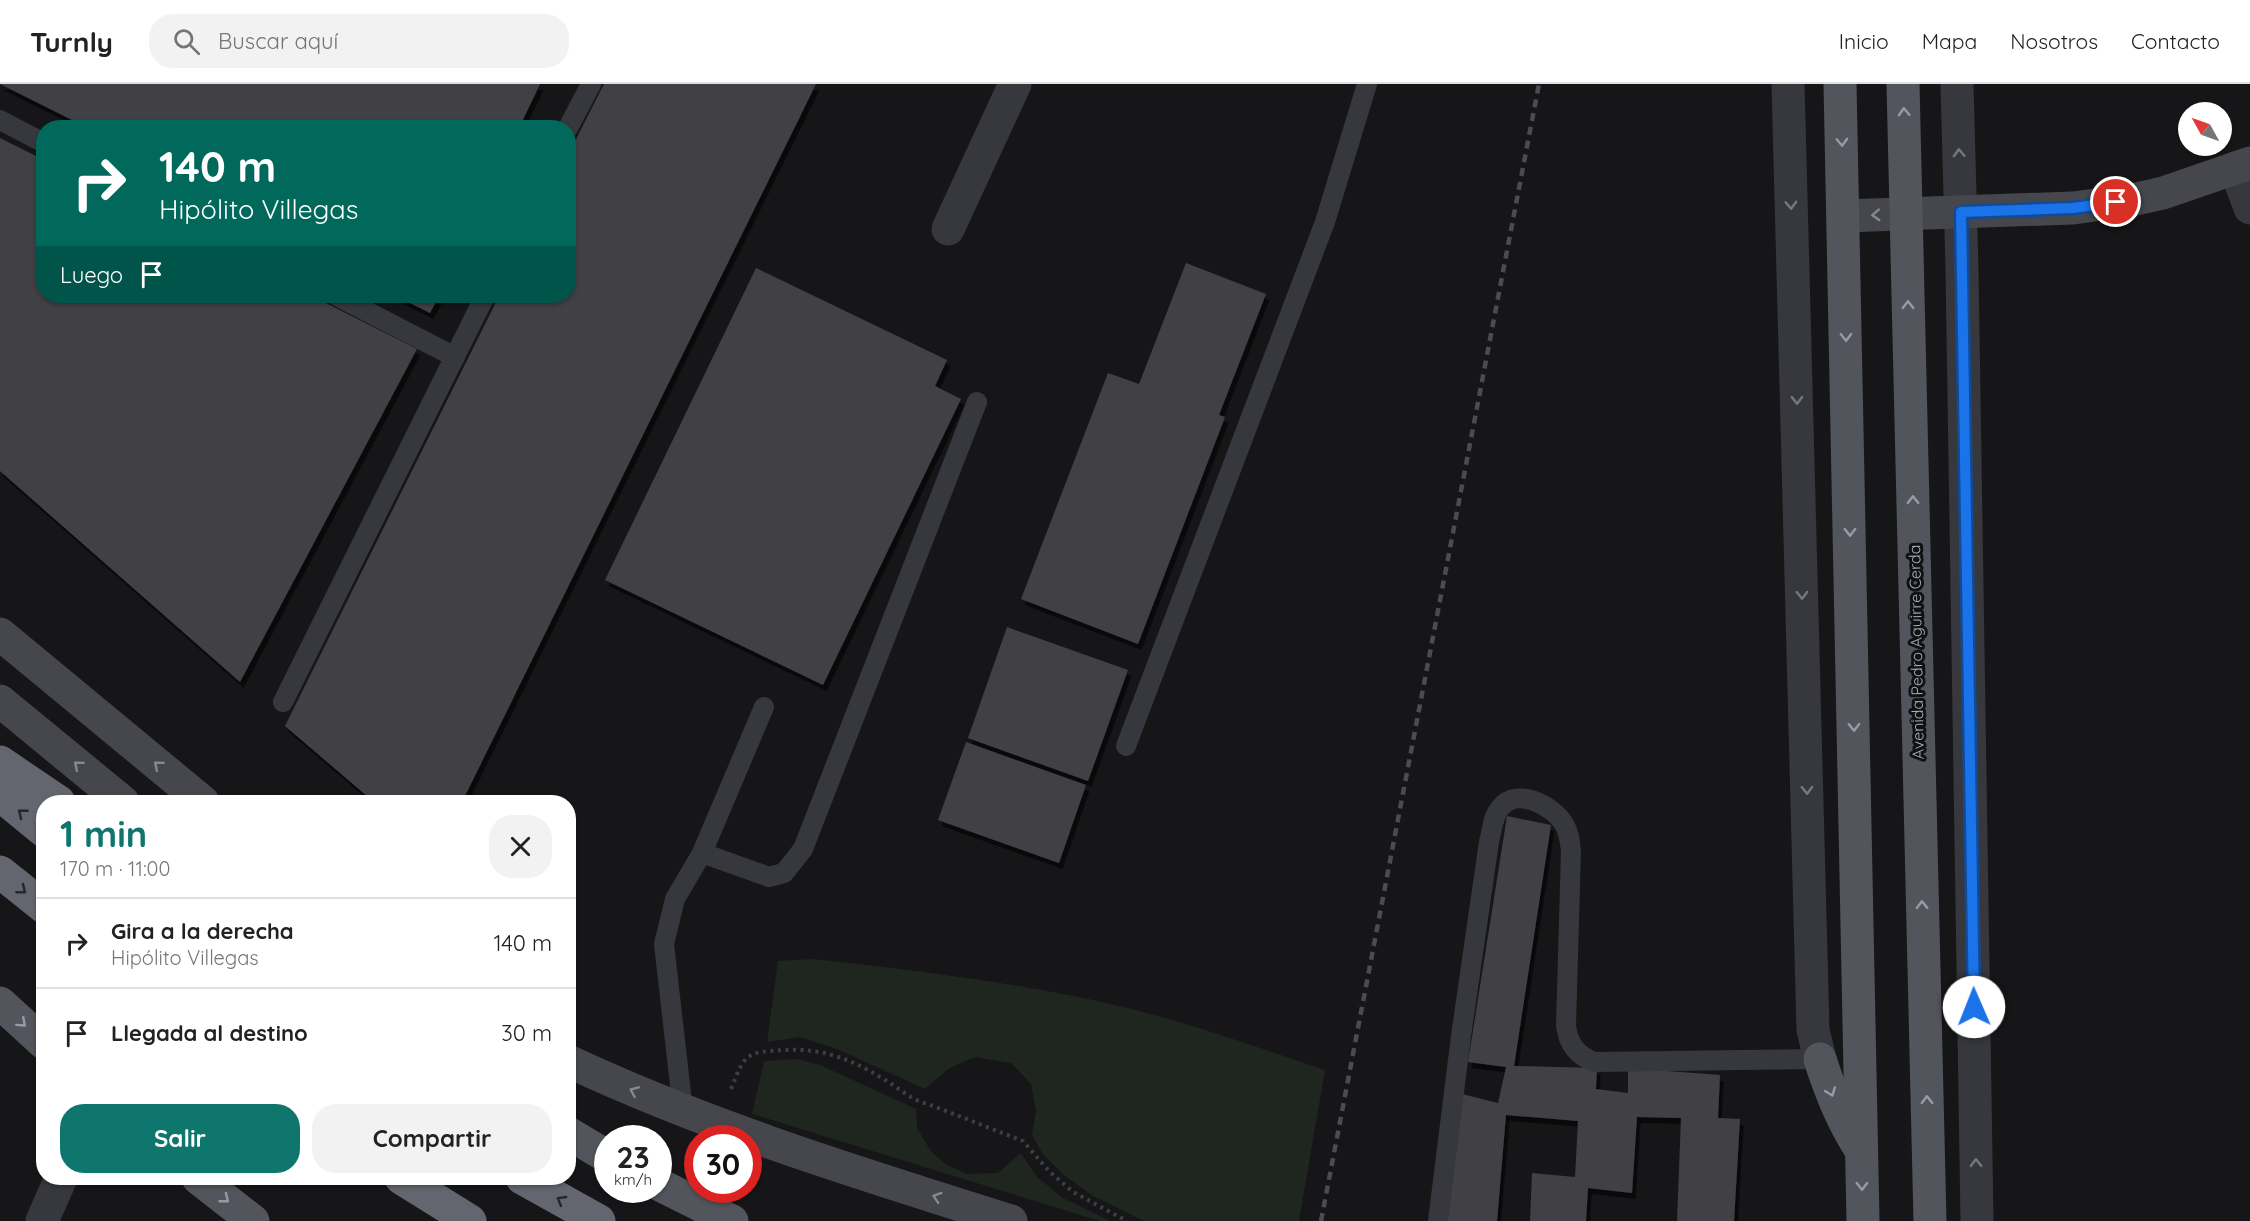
<!DOCTYPE html>
<html lang="es">
<head>
<meta charset="utf-8">
<style>
  :root { --surface:#fff; --page:#f2f2f2; --text:#222; --muted:#767676; --line:#e0e0e0; --accent:#0f766e }
  body { margin:0; font-family:Quicksand,sans-serif; background:var(--page); color:var(--text); height:100vh; display:flex; flex-direction:column; font-size:22px; white-space:nowrap }
  * { box-sizing:border-box; margin:0 }
  p { font-size:20px; color:var(--muted) }
  .icon { flex:none; width:33px; height:33px; fill:none; stroke:currentColor; stroke-width:2; stroke-linecap:round; stroke-linejoin:round }
  .map { position:relative; flex:1; overflow:hidden }
  .side { position:absolute; left:36px; top:711px; width:540px; height:390px; display:flex; flex-direction:column; background:var(--surface); border-radius:24px; box-shadow:0 2px 4px #0004 }
  .side>* { flex:none }
  .guide { position:absolute; left:36px; top:36px; width:540px; height:183px; border-radius:24px; box-shadow:0 2px 4px #0004; background:#00695c; color:#fff; overflow:hidden }
  .needle { width:39px; rotate:310deg }
  .tools { position:absolute; left:2178px; top:18px; display:grid; gap:12px }
  .tools a { display:grid; place-items:center; width:54px; height:54px; border-radius:50%; background:var(--surface); box-shadow:0 2px 4px #0004; font-size:30px }
  .speed { position:absolute; left:594px; top:1041px; display:flex; gap:12px; font-size:30px; font-weight:700; text-align:center }
  .speed>* { display:grid; place-content:center; width:78px; height:78px; border-radius:50%; background:var(--surface); box-shadow:0 2px 4px #0004; line-height:1 }
  .speed small { font-size:15px; font-weight:400 }
  .speed .limit { border:9px solid #d22; background:#fff; color:#111 }
  .pin { position:absolute; display:grid; place-items:center; width:51px; height:51px; color:#fff; margin:-26px; border:3px solid #fff; border-radius:50%; box-shadow:0 2px 6px #0007 }
  .me { position:absolute; width:66px; margin:-33px; rotate:359deg; stroke-linejoin:round; filter:drop-shadow(0 0 4px #0008) }
  .turn { display:flex; align-items:center; gap:21px; height:126px; padding:0 24px; font-size:27px }
  .turn .icon { width:78px; height:78px; stroke-width:2.5 }
  .turn b { display:block; font-size:42px; line-height:51px }
  .then { display:flex; align-items:center; height:57px; padding:0 24px; background:#0003; gap:12px; font-size:22px }
  .round { display:grid; place-items:center; flex:none; width:63px; height:63px; border-radius:24px; background:var(--page) }
  .headline { display:flex; align-items:center; justify-content:space-between; height:102px; padding:0 24px }
  h1 { font-size:36px; font-weight:700; line-height:45px; color:var(--accent) }
  .action { display:flex; gap:12px; margin-top:auto; padding:12px 24px }
  .action a { flex:1; height:69px; border-radius:24px; background:var(--accent); color:#fff; font-size:24px; font-weight:700; line-height:69px; text-align:center }
  .action a+a { background:var(--page); color:var(--text) }
  ul { padding:0; list-style:none }
  li { display:flex; align-items:center; gap:18px; height:90px; padding:0 24px; border-top:2px solid var(--line) }
  li div { flex:1 }
  li b { display:block; font-size:22px }
  li em { font-style:normal }
  header { display:flex; align-items:center; gap:36px; box-sizing:border-box; height:84px; padding:0 30px; background:var(--surface); border-bottom:2px solid var(--line) }
  header strong { font-size:28px }
  nav { display:flex; gap:33px; margin-inline-start:auto; font-size:21px }
  .search { width:420px; height:54px; background:var(--page); display:flex; align-items:center; gap:15px; box-sizing:border-box; padding:0 21px; border-radius:24px; color:var(--muted); font-size:22px }
  .map>svg:first-child { display:block }
</style>
</head>
<body>
<header>
<strong>Turnly</strong>
<div class="search"><svg class="icon" aria-label="search" viewBox="0 0 24 24"><circle cx="10" cy="10" r="6"/><path d="M15 15l6 6"/></svg>Buscar aquí</div>
<nav><a>Inicio</a><a>Mapa</a><a>Nosotros</a><a>Contacto</a></nav>
</header>
<div class="map">
<svg width="2250" height="1137" viewBox="0 0 2250 1137">
  <defs>
    <filter id="shadow"><feDropShadow dx="3.5" dy="6" stdDeviation="0" flood-color="#0009"/></filter>
  </defs>
  <rect width="100%" height="100%" fill="#161618"/>
  <g fill="#1e261f">
    <path d="M813,875c91,10 182,21 271,39 83,17 162,45 241,72l-26,151h-155l-51,-25 -28,-20 -23,-23 -10,-18 4,-24 -5,-27 -20,-21 -36,-6 -27,12 -23,20 -88,-40 -37,-12 -33,5 11,-81z"/>
    <path d="M796,975l24,6 96,44 1,19 13,22 15,14 22,10 31,-1 23,-20 16,24 26,21 47,23h-10l-348,-107 12,-53z"/>
  </g>
  <g fill="#404145" filter="url(#shadow)">
    <path d="M0,0h540l-21,44h-431z"/>
    <path d="M604,0h212l-354,718h-88l-89,-76 214,-430h69v-141z"/>
    <path d="M0,54l44,22v136h268l105,53 -177,333 -240,-211z"/>
    <path d="M1186,179l80,31 -47,121 6,2 -87,227 -117,-45 87,-226 31,11z"/>
    <path d="M756,184l191,92 -12,26 26,13 -138,286 -218,-105z"/>
    <path d="M396,212h43l-9,17z"/>
    <path d="M1007,543l121,43 -40,111 -120,-43z"/>
    <path d="M966,658l120,43 -27,78 -121,-43z"/>
    <path d="M1507,732l44,9 -37,241 83,2 -1,21 32,4v-25l92,7 -2,43 22,1 -6,102h-57l4,-103 -44,-1 -5,76 -44,-5 -2,33h-56l2,-48 43,4 3,-56 -72,-6 -9,106h-52l17,-127 36,9 8,-36 -38,-5z"/>
  </g>
  <g fill="none" stroke-linecap="round" stroke-linejoin="round">
    <path stroke="#3d3f44" stroke-width="4" stroke-dasharray="3 4.5" stroke-linecap="butt" d="M731,1005c14,-35 14,-37 53,-39 37,-2 65,8 96,27 17,9 30,23 48,27l95,37 26,30 24,21 54,29"/>
    <g stroke="#37383d" stroke-width="20">
      <path d="M0,36l44,23"/>
      <path d="M568,44l23,-44"/>
      <path d="M337,212l118,61"/>
      <path d="M283,618l202,-406"/>
      <path d="M1126,662l199,-524 42,-138"/>
      <path d="M702,769l67,24 15,-4 19,-24 174,-447"/>
      <path d="M683,1027l-19,-167 11,-45 27,-46 62,-146"/>
      <path d="M1438,1137l23,-185 28,-194c3,-12 4,-27 12,-35 17,-20 52,-1 63,17 5,8 6,17 7,27l-5,174c2,19 11,31 29,37l225,-3"/>
    </g>
    <g stroke="#37383d" stroke-width="33">
      <path d="M1788,0l25,946 7,29"/>
      <path d="M1957,0l5,185 15,952"/>
      <path d="M2235,84l15,40"/>
      <path d="M948,145l67,-145"/>
      <path d="M42,1137l19,-43"/>
    </g>
    <g stroke="#45474d" stroke-width="33">
      <path d="M1844,132l229,-8 59,-8 31,-7 87,-30"/>
      <path d="M0,550l203,168"/>
      <path d="M0,617l123,101"/>
      <path d="M568,977c143,67 294,113 443,160"/>
    </g>
    <g stroke="#53555c" stroke-width="33">
      <path d="M1840,0l23,1137"/>
      <path d="M1903,0l27,1137"/>
      <path d="M0,919l44,40"/>
      <path d="M1820,975c10,32 21,60 39,88"/>
      <path d="M568,1049l40,24"/>
      <path d="M198,1094l55,43"/>
      <path d="M658,1100l74,37"/>
    </g>
    <g stroke="#63666e" stroke-width="33">
      <path d="M0,678l59,40"/>
      <path d="M0,711l44,36"/>
      <path d="M0,788l44,35"/>
      <path d="M401,1094l69,43"/>
      <path d="M522,1094l77,43"/>
    </g>
    <path stroke="#4a4c52" stroke-width="4.5" stroke-dasharray="8 6" stroke-linecap="butt" d="M1321,1137l218,-1137"/>
  </g>
  <defs><path id="oneway-chevron" d="M-2-3.5L2.5 0L-2 3.5" fill="none" stroke-width="1.6" stroke-linecap="round" stroke-linejoin="round" transform="scale(1.5)"/></defs>
  <g stroke="#979ba6">
    <use href="#oneway-chevron" transform="translate(1904 28) rotate(-92)"/>
    <use href="#oneway-chevron" transform="translate(1842 58) rotate(88)"/>
    <use href="#oneway-chevron" transform="translate(1908 221) rotate(-91)"/>
    <use href="#oneway-chevron" transform="translate(1846 253) rotate(89)"/>
    <use href="#oneway-chevron" transform="translate(1913 416) rotate(-91)"/>
    <use href="#oneway-chevron" transform="translate(1850 448) rotate(89)"/>
    <use href="#oneway-chevron" transform="translate(1854 643) rotate(89)"/>
    <use href="#oneway-chevron" transform="translate(1922 821) rotate(-91)"/>
    <use href="#oneway-chevron" transform="translate(22 939) rotate(42)"/>
    <use href="#oneway-chevron" transform="translate(1831 1008) rotate(70)"/>
    <use href="#oneway-chevron" transform="translate(1927 1016) rotate(-91)"/>
    <use href="#oneway-chevron" transform="translate(1862 1102) rotate(89)"/>
    <use href="#oneway-chevron" transform="translate(225 1115) rotate(38)"/>
  </g>
  <g stroke="#757881">
    <use href="#oneway-chevron" transform="translate(1959 69) rotate(-92)"/>
    <use href="#oneway-chevron" transform="translate(1791 121) rotate(88)"/>
    <use href="#oneway-chevron" transform="translate(1797 316) rotate(89)"/>
    <use href="#oneway-chevron" transform="translate(1802 511) rotate(89)"/>
    <use href="#oneway-chevron" transform="translate(1807 706) rotate(89)"/>
    <use href="#oneway-chevron" transform="translate(1976 1079) rotate(-91)"/>
  </g>
  <g stroke="#858993">
    <use href="#oneway-chevron" transform="translate(1876 131) rotate(177)"/>
    <use href="#oneway-chevron" transform="translate(78 681) rotate(-140)"/>
    <use href="#oneway-chevron" transform="translate(158 681) rotate(-140)"/>
    <use href="#oneway-chevron" transform="translate(634 1007) rotate(-157)"/>
    <use href="#oneway-chevron" transform="translate(937 1113) rotate(-162)"/>
  </g>
  <g stroke="#26262a">
    <use href="#oneway-chevron" transform="translate(22 729) rotate(-141)"/>
    <use href="#oneway-chevron" transform="translate(22 806) rotate(39)"/>
    <use href="#oneway-chevron" transform="translate(561 1116) rotate(-150)"/>
  </g>
  <g fill="none" stroke-linecap="round" stroke-linejoin="round">
    <defs>
      <path id="route" d="M1974,923l-13,-795 112,-4 43,-6"/>
    </defs>
    <use href="#route" stroke="#114b97" stroke-width="15"/>
    <use href="#route" stroke="#1a73e8" stroke-width="10"/>
  </g>
  <g text-anchor="middle" dominant-baseline="central" stroke-width="6" stroke-linejoin="round" paint-order="stroke">
    <g font-size="16" fill="#a8adb8" stroke="#111113">
      <text transform="translate(1916 568) rotate(-91)">Avenida Pedro Aguirre Cerda</text>
    </g>
  </g>
</svg>
<div class="tools">
<a><svg class="needle" viewBox="-14 -14 28 28"><path d="M0-13l5 13h-10z" fill="#e53935"/><path d="M0 13l5-13h-10z" fill="#767676"/></svg></a>
</div>
<div class="speed"><div>23<small>km/h</small></div><div class="limit">30</div></div>
<div class="pin" style="left:2116px;top:118px;background:#d93025"><svg class="icon" aria-label="arrive" viewBox="0 0 24 24"><path d="M6 21V4h12l-3 4 3 4H6"/></svg></div>
<svg class="me" style="left:1974px;top:923px" viewBox="-20 -20 40 40"><circle r="19" fill="#fff"/><path d="M0-13L10 11 0 6-10 11z" fill="#1a73e8"/></svg>
<div class="guide">
<div class="turn"><svg class="icon" aria-label="right" viewBox="0 0 24 24"><path d="M7 20v-9h11M14 6l5 5-5 5"/></svg><div><b>140 m</b>Hipólito Villegas</div></div>
<div class="then">Luego<svg class="icon" aria-label="arrive" viewBox="0 0 24 24"><path d="M6 21V4h12l-3 4 3 4H6"/></svg></div>
</div>
<section class="side">
<div class="headline"><div><h1>1 min</h1><p>170 m · 11:00</p></div><a class="round"><svg class="icon" aria-label="close" viewBox="0 0 24 24"><path d="M6 6l12 12M18 6L6 18"/></svg></a></div>
<ul>
<li><svg class="icon" aria-label="right" viewBox="0 0 24 24"><path d="M7 20v-9h11M14 6l5 5-5 5"/></svg><div><b>Gira a la derecha</b><p>Hipólito Villegas</p></div><em>140 m</em></li>
<li><svg class="icon" aria-label="arrive" viewBox="0 0 24 24"><path d="M6 21V4h12l-3 4 3 4H6"/></svg><div><b>Llegada al destino</b></div><em>30 m</em></li>
</ul>
<div class="action"><a>Salir</a><a>Compartir</a></div>
</section>
</div>
</body>
</html>
